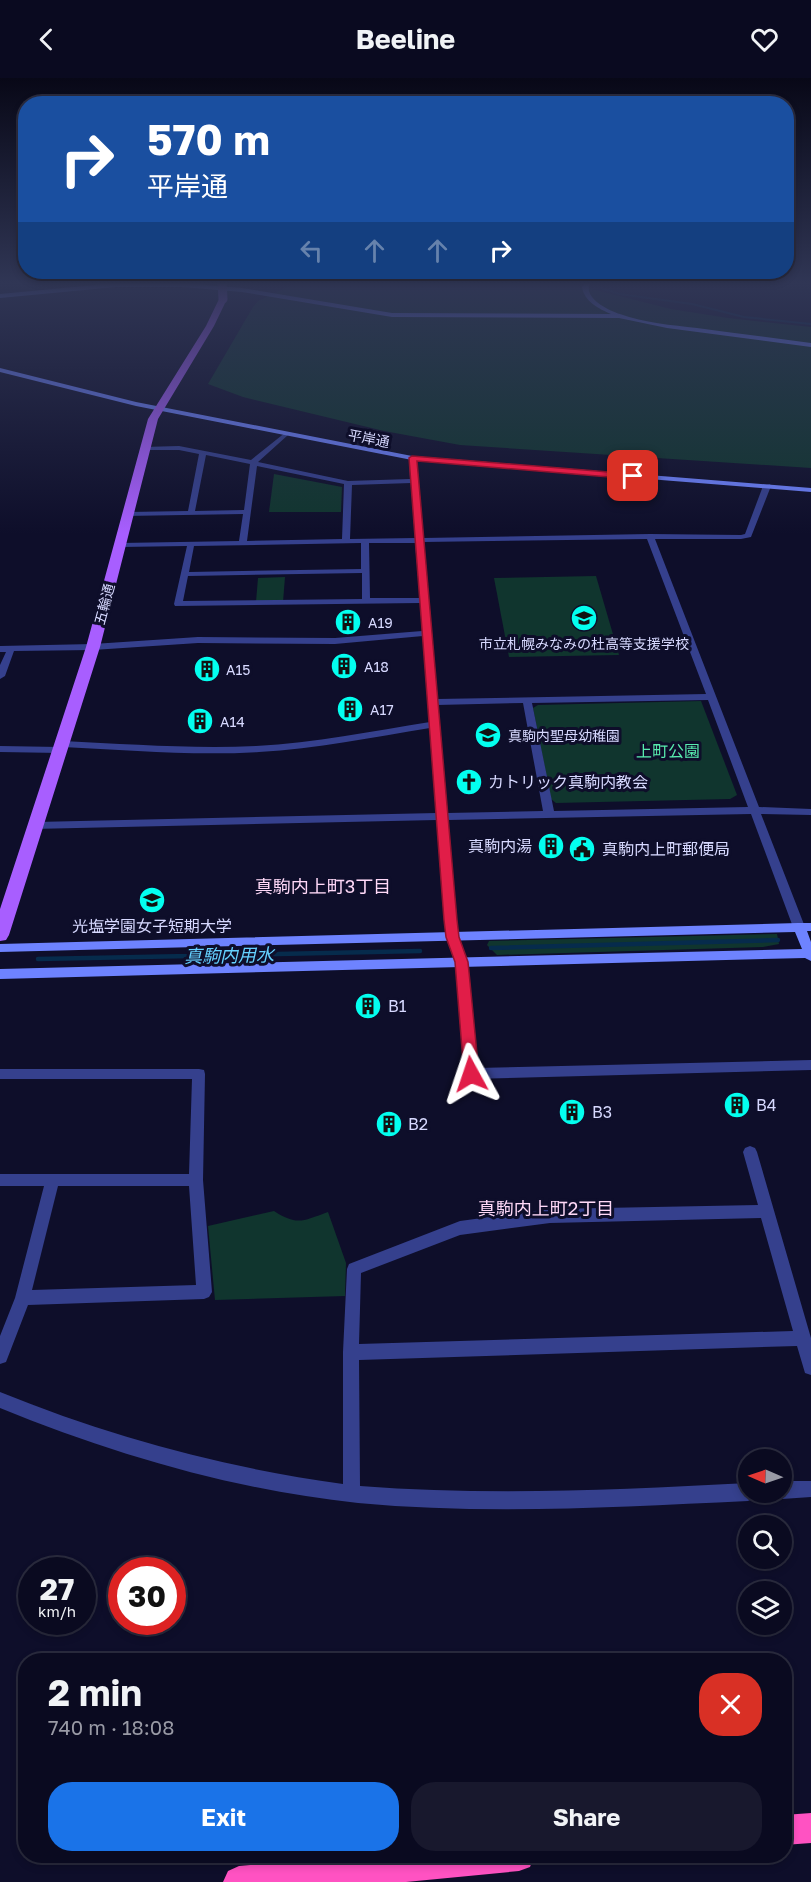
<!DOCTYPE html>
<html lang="en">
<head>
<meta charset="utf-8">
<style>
  :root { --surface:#0a0a20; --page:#18182d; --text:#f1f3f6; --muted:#999aa5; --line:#2a2b3e; --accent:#1a73e8 }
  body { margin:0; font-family:"Golos Text","Noto Sans JP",sans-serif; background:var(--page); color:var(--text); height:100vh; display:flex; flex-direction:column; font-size:22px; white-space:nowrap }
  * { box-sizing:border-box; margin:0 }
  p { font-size:20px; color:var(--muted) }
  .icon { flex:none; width:33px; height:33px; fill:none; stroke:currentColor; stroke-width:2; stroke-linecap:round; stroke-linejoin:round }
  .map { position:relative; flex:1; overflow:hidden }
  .panel { position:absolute; left:18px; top:1575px; width:774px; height:210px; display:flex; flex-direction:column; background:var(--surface); border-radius:24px; box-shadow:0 3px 9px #0003,0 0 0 2px var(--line) }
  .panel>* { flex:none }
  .banner { position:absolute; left:18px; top:18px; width:776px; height:183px; border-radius:24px; box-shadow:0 3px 9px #0003,0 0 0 2px var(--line); background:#1a4fa0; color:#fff; overflow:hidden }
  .needle { width:39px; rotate:272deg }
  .fabs { position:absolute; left:738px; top:1371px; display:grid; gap:12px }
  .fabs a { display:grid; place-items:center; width:54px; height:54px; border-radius:50%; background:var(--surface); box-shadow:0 3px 9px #0003,0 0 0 2px var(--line); font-size:30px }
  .speed { position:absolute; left:18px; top:1479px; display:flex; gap:12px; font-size:30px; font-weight:700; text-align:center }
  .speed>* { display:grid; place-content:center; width:78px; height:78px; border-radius:50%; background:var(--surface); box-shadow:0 3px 9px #0003,0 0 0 2px var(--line); line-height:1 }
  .speed small { font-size:15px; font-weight:400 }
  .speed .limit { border:9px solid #d22; background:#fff; color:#111 }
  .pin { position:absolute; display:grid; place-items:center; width:51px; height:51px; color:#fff; margin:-26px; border-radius:12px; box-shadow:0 3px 9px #0006 }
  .me { position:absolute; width:66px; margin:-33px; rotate:355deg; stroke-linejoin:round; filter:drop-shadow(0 0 4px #0008) }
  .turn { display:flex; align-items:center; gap:21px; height:126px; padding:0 30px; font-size:27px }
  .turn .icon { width:78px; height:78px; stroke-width:2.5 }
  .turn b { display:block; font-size:42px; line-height:51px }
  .lanes { display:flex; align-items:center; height:57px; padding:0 30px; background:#0003; justify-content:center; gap:30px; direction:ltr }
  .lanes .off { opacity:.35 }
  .round { display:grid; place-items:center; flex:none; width:63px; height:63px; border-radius:24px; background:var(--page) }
  .overview { display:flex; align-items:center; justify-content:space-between; height:102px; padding:0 30px }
  h1 { font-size:36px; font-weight:700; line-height:45px }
  .button { display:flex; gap:12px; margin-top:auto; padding:12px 30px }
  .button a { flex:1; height:69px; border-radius:24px; background:var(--accent); color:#fff; font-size:24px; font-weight:700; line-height:69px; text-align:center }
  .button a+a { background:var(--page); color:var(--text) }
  header { display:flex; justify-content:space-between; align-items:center; height:78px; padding:0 30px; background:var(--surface); font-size:27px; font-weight:700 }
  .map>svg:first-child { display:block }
</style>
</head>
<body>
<header><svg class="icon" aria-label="back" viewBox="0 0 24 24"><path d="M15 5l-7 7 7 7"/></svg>Beeline<svg class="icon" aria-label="heart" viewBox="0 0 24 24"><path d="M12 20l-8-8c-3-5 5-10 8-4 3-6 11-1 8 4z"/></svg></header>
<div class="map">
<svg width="811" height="1804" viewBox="0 0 811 1804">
  <rect width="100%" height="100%" fill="#0e0e2a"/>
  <g fill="#10352e">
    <path d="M298,204h266l107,27 57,9 83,9v141l-351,-23 -76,-14 -141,-34 -35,-13 45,-77 5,-6z"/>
    <path d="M274,396l68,13 -1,25h-72z"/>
    <path d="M596,498l23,79 -110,2 -15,-79z"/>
    <path d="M285,499l-2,25h-27l2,-24z"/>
    <path d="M701,623l36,94 -7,4 -174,4 -5,-4 -18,-91 5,-3z"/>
    <path d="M777,856l2,10 -16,3 -266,8 -10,-10 2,-4z"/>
    <path d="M274,1133c23,15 29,10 54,1l18,51 -1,33 -130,4 -7,-74z"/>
  </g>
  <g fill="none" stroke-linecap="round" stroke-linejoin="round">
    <g stroke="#062b4c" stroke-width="2">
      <path d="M577,204h3"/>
      <path d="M601,210l18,6 73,10 52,13 67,7"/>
    </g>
    <g stroke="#062b4c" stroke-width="4.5">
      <path d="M491,870l287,-8"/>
      <path d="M38,881l151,-3 24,-3 20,2 187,-4"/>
    </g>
    <g fill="#35408d" fill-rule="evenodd">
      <path d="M286,354l2,1v2l-30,27 90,19 62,-2 -1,-21 5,-1 9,81 227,-4 91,1 4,-1 18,-48 7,-2 1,2 -20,51 -10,2h-86l104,268 52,2v6l-50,-1 44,113 -2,3h-8l-2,-3 -42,-113 -303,6 9,100 2,17 8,25 10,106 334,-8v10l-340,9 -5,-1 -1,-4 -10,-112 -8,-25 -2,-17 -8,-100 -405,9 -1,-3 1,-3 4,-1 401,-9 -7,-85c-57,9 -114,21 -171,24 -66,4 -131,-2 -196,-5l-5,-3 5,-3c64,3 129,8 193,5 59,-3 116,-15 174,-24l-7,-86 -88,8 -137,-1 -105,7 -79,1 -9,25 -5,3v-14l6,-13h-6v-6l93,-2 105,-7 137,1 87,-7 -2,-28 -245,3 -1,-2 13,-58 -67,1 -4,-2 4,-2 119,-2 4,-27 -118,2v-4h3l60,-1 11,-57 -20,-4h-34l-2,-1v-2l36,-1 72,14zM206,377l44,9 -6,46 -49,1zM257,388l87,18 -2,55 -95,2zM411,405l4,55 -65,1 2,-54zM647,461l59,155 -269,5 -14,-157zM361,465v26l-172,3 5,-26zM369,465h46l5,55h-50zM362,495v26l-179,2 5,-25zM708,622l40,107 -194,4 -22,-108zM523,625l20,108 -96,2 -10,-108z"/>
      <path d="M0,668l60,1 5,3 -5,3 -60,-1z"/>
      <path d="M0,991h199l5,1 1,4 -2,106 9,112 -3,5 -5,2 -176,6 -22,57 -6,2v-28l15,-38 29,-112h-44v-12h189l3,-95h-192zM58,1108h131l7,99 -164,5z"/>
      <path d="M750,1068l5,2 2,4 54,186v37l-6,-2 -8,-27 -438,14 1,126c130,10 258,4 388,-3v9h8l-2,6 -6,3c-130,6 -260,14 -390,2 -123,-13 -243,-48 -358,-95v-16c111,45 225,76 343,92v-132l4,-83 2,-5 111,-43 90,-12 208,-4 -15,-53 2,-4zM761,1140l32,113 -434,13 2,-71 99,-38 90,-12z"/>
      <path d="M782,1403h29v16l-29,2 -6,-3 -1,-4h7z"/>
    </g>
    <g fill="#6e83ff" fill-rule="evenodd">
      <path d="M586,204h5c-10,15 17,28 29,32 24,9 52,11 77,14 38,5 76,10 114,15v4l-144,-19 -48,-10 -227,-1 -150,-25 -60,-5h-66l-116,11v-4l116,-11h66l60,5 150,25 219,1c-12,-5 -27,-13 -29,-27z"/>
      <path d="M0,290l136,34 276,54 399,32v4l-399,-32 -276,-54 -136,-34z"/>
      <path d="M798,845h13v8h-4l4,11v19l-6,-3 -805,21v-10l802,-20 -7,-17 -795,20v-8z"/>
    </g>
    <path fill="#a85eff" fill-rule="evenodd" d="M220,219l7,2 -13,27 -56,93 -58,228 -91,288 -3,5 -6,1v-32l86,-262 62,-228 58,-93z"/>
    <g fill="#ff52c2" fill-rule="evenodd">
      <path d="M811,1735v30l-27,2v-30z"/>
      <path d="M357,1778h177l-4,11 -11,4 -113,11h-183l5,-11 11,-5z"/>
    </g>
    <path stroke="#a85eff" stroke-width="9" d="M222,204l1,17"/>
  </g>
  <linearGradient id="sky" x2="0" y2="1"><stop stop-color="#080817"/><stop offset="0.45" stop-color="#303655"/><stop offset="1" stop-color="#303655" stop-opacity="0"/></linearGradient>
  <rect width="811" height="456" fill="url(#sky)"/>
  <path fill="#e11d48" stroke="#92132f" stroke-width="1.5" d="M412,378l221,18 4,2 -4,3 -216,-18 40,459 2,17 9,25 11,112 -3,5 -5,1 -5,-1 -2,-5 -9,-112 -9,-25 -2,-17 -35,-462z"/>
  <defs>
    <symbol id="school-disc" viewBox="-11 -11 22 22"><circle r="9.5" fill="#03ffef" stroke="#0e0e2a"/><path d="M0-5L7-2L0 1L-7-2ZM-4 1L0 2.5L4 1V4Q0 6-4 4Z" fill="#111"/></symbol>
    <symbol id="building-disc" viewBox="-11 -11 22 22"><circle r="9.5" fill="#03ffef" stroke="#0e0e2a"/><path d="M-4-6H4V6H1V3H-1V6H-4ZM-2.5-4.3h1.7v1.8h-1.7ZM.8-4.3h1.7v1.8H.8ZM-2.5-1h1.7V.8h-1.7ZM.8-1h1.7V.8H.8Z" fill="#111"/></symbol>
    <symbol id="church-disc" viewBox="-11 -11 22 22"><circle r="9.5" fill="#03ffef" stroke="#0e0e2a"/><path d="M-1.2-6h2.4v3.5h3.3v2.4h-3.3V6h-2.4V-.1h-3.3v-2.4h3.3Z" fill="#111"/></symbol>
    <symbol id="civic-disc" viewBox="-11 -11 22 22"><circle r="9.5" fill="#03ffef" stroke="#0e0e2a"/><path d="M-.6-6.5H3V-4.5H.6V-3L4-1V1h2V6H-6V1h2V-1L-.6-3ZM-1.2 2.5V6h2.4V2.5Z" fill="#111"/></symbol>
    <symbol id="university-disc" viewBox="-11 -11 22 22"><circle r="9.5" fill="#03ffef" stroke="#0e0e2a"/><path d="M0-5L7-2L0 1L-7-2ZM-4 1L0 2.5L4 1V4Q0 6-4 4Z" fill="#111"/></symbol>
  </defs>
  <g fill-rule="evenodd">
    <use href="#school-disc" x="569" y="525" width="30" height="30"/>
    <use href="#building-disc" x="333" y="529" width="30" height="30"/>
    <use href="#building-disc" x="329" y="573" width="30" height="30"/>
    <use href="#building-disc" x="192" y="576" width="30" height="30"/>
    <use href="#building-disc" x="335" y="616" width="30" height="30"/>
    <use href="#building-disc" x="185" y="628" width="30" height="30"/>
    <use href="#school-disc" x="473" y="642" width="30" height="30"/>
    <use href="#church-disc" x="454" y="689" width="30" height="30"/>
    <use href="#building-disc" x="536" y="753" width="30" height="30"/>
    <use href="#civic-disc" x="567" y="756" width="30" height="30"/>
    <use href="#university-disc" x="137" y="807" width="30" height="30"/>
    <use href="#building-disc" x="353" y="913" width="30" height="30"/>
    <use href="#building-disc" x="722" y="1012" width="30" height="30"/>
    <use href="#building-disc" x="557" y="1019" width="30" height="30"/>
    <use href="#building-disc" x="374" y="1031" width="30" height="30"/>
  </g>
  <g text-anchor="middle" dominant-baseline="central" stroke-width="6" stroke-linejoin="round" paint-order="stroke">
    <g font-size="14" fill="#d7d9ff" stroke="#0e0e2a">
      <text transform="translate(369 360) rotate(11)">平岸通</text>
      <text transform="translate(104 526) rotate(-75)">五輪通</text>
    </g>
    <g font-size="14" fill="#d7d9ff" stroke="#0e0e2a" text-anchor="start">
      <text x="368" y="544">A19</text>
      <text x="584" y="565" text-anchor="middle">市立札幌みなみの杜高等支援学校</text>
      <text x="364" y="588">A18</text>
      <text x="226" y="591">A15</text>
      <text x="370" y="631">A17</text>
      <text x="220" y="643">A14</text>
      <text x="508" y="657">真駒内聖母幼稚園</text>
    </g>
    <g font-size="16" fill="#58ebae" stroke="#0e0e2a">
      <text x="668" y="673">上町公園</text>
    </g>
    <g font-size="16" fill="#d7d9ff" stroke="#0e0e2a" text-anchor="start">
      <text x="488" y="704">カトリック真駒内教会</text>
      <text x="532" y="768" text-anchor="end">真駒内湯</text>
      <text x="602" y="771">真駒内上町郵便局</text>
      <text x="152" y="848" text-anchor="middle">光塩学園女子短期大学</text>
      <text x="388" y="928">B1</text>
      <text x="756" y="1027">B4</text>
      <text x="592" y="1034">B3</text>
      <text x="408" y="1046">B2</text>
    </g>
    <g font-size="18" fill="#ffd9f8" stroke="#0e0e2a">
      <text x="323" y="808">真駒内上町3丁目</text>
      <text x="546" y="1130">真駒内上町2丁目</text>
    </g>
    <g font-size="18" font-style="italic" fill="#65d1ff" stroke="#0e0e2a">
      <text transform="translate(229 877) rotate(-1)">真駒内用水</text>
    </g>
  </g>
</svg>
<div class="fabs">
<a><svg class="needle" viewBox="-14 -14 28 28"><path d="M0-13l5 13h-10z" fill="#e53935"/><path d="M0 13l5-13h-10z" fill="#999aa5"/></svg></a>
<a><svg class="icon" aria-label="search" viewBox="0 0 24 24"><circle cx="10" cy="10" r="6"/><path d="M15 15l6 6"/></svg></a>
<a><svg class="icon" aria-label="layers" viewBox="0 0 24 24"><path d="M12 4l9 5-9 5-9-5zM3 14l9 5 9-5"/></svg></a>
</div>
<div class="speed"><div>27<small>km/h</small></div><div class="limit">30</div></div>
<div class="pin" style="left:633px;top:398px;background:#d93025"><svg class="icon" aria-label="arrive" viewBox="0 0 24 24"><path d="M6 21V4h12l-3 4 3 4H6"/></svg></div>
<svg class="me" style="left:471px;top:996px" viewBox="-20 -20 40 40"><path d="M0-17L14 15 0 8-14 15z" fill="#e11d48" stroke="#fff" stroke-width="4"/></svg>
<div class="banner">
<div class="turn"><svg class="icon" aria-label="right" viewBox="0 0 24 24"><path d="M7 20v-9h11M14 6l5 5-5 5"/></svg><div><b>570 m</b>平岸通</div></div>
<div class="lanes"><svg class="icon off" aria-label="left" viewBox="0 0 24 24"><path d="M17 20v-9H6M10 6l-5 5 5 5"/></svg><svg class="icon off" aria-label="ahead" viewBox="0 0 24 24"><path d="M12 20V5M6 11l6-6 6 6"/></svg><svg class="icon off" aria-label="ahead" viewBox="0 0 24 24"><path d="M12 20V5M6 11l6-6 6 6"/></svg><svg class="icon" aria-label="right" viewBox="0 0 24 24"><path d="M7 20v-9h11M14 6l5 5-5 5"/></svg></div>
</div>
<section class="panel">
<div class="overview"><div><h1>2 min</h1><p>740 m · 18:08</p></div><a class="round" style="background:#d93025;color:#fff"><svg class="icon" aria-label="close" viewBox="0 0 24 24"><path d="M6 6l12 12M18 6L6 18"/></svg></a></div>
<div class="button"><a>Exit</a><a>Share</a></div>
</section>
</div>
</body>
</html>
